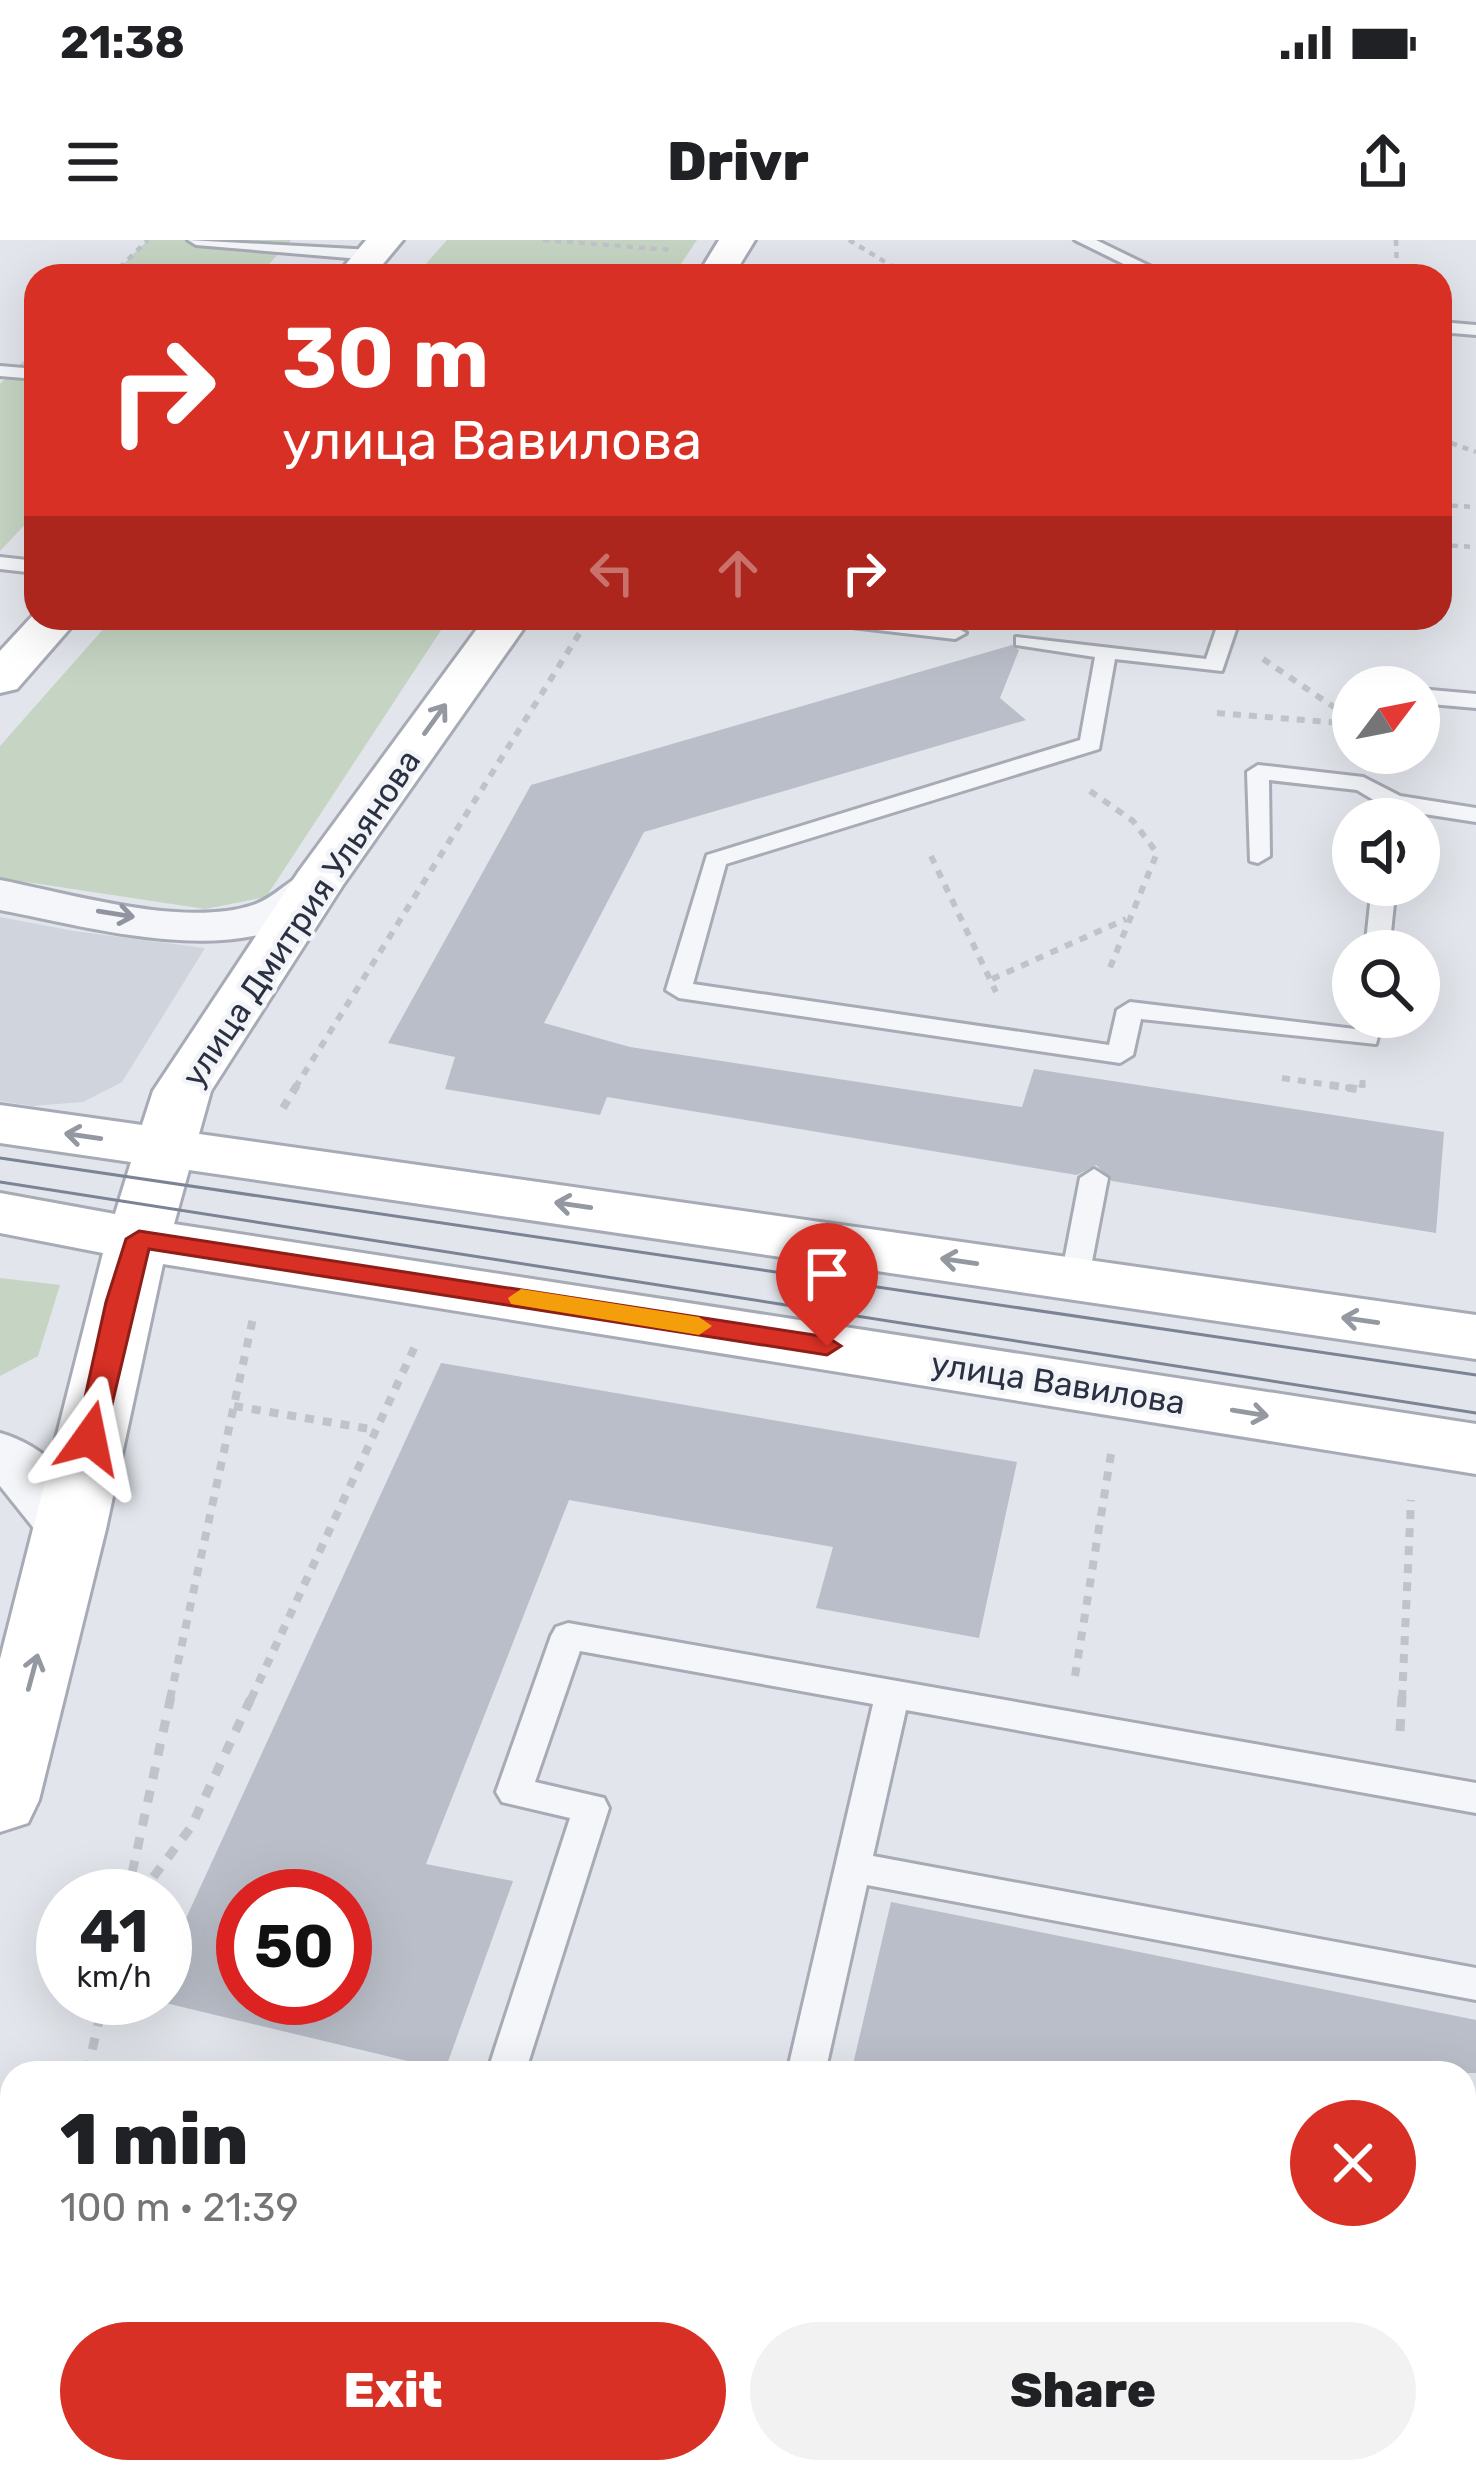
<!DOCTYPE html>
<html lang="en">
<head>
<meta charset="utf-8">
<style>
  :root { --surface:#fff; --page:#f2f2f2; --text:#202124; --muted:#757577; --accent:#d93025 }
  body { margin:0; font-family:Rubik,sans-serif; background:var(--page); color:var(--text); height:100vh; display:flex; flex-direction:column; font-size:45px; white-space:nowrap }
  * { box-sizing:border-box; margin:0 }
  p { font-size:39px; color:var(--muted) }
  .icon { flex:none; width:66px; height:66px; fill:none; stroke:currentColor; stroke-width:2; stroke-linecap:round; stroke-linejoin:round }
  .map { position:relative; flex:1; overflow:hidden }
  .side { position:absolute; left:0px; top:1821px; width:1476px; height:423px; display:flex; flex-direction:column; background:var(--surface); border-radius:36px 36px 0 0; box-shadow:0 12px 48px #0002 }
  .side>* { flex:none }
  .top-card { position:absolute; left:24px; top:24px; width:1428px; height:366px; border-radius:36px; box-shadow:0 12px 48px #0002; background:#d93025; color:#fff; overflow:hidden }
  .needle { width:78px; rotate:58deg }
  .buttons { position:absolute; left:1332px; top:426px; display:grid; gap:24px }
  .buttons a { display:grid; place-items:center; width:108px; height:108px; border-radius:50%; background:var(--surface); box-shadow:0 12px 48px #0002; font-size:60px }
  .speed { position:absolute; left:36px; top:1629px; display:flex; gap:24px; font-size:60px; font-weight:700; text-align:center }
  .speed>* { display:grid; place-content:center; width:156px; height:156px; border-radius:50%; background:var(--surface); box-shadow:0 12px 48px #0002; line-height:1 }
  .speed small { font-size:30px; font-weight:400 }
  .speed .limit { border:18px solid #d22; background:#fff; color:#111 }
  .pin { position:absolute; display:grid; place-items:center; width:102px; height:102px; color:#fff; margin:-123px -51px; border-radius:50% 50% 50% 0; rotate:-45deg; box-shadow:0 0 12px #0007 }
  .pin .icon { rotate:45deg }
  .me { position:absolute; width:132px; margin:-66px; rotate:12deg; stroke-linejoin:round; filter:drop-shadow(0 0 9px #0008) }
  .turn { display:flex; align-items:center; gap:42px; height:252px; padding:0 60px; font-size:54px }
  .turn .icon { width:156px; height:156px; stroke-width:2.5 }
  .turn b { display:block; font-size:84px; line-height:102px }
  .lanes { display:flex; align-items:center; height:114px; padding:0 60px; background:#0003; justify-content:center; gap:60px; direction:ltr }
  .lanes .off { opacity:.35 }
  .round { display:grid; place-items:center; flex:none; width:126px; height:126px; border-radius:63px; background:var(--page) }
  .head { display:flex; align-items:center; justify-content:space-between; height:204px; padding:0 60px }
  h1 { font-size:72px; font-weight:800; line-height:90px }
  .button { display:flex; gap:24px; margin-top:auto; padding:24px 60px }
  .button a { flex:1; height:138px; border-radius:72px; background:var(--accent); color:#fff; font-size:48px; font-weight:800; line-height:138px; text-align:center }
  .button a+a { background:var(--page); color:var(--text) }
  .status { display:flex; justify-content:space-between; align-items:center; height:84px; padding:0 60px; background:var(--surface); direction:ltr }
  .status svg { height:33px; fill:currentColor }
  header { display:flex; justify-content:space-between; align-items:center; height:156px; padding:0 60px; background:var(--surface); font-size:54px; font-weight:800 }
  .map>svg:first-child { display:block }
</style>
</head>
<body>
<div class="status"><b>21:38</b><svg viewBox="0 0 49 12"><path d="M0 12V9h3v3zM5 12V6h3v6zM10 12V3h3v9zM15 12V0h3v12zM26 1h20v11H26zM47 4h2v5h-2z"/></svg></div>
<header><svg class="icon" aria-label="menu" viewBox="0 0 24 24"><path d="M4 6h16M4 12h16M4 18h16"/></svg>Drivr<svg class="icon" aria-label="share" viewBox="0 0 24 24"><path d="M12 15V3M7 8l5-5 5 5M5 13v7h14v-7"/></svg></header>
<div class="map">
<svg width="1476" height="2242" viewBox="0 0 1476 2242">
  <rect width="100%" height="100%" fill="#e2e5eb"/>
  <g fill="#d0d4dd">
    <path d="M0,677l74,14 131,17 -83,134 -39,20 -51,4 -32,-5z"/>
    <path d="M131,2232h589l37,10h-628z"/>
  </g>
  <g fill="#c6d5c3">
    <path d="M148,0h143l-33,36h-147z"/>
    <path d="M447,0h250l-24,36h-258z"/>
    <path d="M36,109v164l-36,38v-167z"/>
    <path d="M113,378h336l-183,279 -61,12 -205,-31v-132z"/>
    <path d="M0,1038l60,7 -22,71 -38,20z"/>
  </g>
  <g fill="#b9bec8" fill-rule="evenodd">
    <path d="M1012,405l7,5 -19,48 26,22 -382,112 -100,191 86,24 392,60 12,-38 410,63 -8,101 -324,-52 -16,-16 -19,10 -470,-78 -7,18 -155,-26 10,-32 -67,-14 143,-258z"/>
    <path d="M441,1123l576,99 -38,176 -163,-30 17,-61 -264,-47 -143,364 87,17 -68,189 -296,-71 16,-1v-34zM243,1656h102v102h-102z"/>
    <path d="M891,1662l585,118v53h-625z"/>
  </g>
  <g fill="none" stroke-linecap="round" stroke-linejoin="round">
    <defs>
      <g id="lane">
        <path d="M188,0l184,10 8,5 -8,5 -176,-15z"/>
        <path d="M1075,0h21l74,36h-22z"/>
        <path d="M1440,82l36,3v10l-36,-3z"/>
        <path d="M0,126l36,3v10l-36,-3z"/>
        <path d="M0,317l36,4v12l-36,-4z"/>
        <path d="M816,378h64l75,9 11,6 -11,6 -129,-15z"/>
        <path d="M1220,378h20l-18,53 -107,-12 -16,90 -373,115 -33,120 416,61 8,-35 13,-8 225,27 2,-12h26l-7,27 -235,-25 -8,36 -13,8 -441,-65 -13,-8 41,-135 373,-115 15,-83 -79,-12v-8l190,22z"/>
        <path d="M1419,449l57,5v14l-57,-5z"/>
        <path d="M1258,525l105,12 37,19 76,12v14l-71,-11 -1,8h-24l2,-14 -25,-15 -88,-10 1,76 -12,7 -8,-2 -3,-89z"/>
        <path d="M1372,645h24l-7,66h-24z"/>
        <path d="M1094,929l14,9 -19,99 -14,10 -14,-10 19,-99z"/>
        <path d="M568,1383l908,160v30l-570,-103 -33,146 603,112v32l-609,-115 -42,188h-38l86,-369 -293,-53 -45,131 69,16 5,10 -84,265h-38l83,-255 -68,-16 -6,-10 55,-156 5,-9z"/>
        <rect x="0" y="2105" width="12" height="42"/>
        <path d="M192,2232h55l-4,10h-55z"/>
        <path d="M406,2232h160l4,10h-160z"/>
        <path d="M1048,2232h75l4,10h-75z"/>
      </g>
      <g id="street">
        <path d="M318,628l17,4 7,10c-69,100 -245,46 -342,28v-30c71,14 184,48 253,25 25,-8 39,-31 65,-37z"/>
        <path d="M0,1193c49,14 79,52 103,96l-9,17 -23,7 -23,-7 -48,-60z"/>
      </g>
      <g id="secondary">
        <path d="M366,0h37l-30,36h-37z"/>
        <path d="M719,0h36l-22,36h-36z"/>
        <path d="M36,372v6h43l-62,71 -17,4v-42z"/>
        <path d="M485,378h46l-188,267 -132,206 -12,43 1277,181v44l-1287,-189 -15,54 1302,200v50l-1313,-210 -57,265 -67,271 -11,23 -28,9v-173l103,-406 -103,-20v-40l115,21 16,-52 -131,-19v-38l142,20 11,-34 146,-220z"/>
      </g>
    </defs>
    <use href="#lane" stroke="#a7abb5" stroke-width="6"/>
    <use href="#street" stroke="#a7abb5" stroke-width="6"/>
    <use href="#secondary" stroke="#a7abb5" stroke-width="6"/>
    <g stroke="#c0c3ca" stroke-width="4.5" stroke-dasharray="6 6" stroke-linecap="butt">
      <path d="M543,0l128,10"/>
      <path d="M849,0l59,36"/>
      <path d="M1396,0l1,36"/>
      <path d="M111,36l37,-36"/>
      <path d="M1440,199l36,13"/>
      <path d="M1440,265l36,2"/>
      <path d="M1440,305l36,2"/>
    </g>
    <g stroke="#c0c3ca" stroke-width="6" stroke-dasharray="8 8" stroke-linecap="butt">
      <path d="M1272,386l134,-8"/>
      <path d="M1263,419l90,61"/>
      <path d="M1217,473l136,11"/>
      <path d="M1090,551l43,30 24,32 -48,117"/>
      <path d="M931,616l65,136"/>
      <path d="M992,739l134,-60"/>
      <path d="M1282,838l68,10"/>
      <path d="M295,848l294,-470"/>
      <path d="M1362,848l1,-10"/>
    </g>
    <g stroke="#c0c3ca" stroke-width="8" stroke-dasharray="9 9" stroke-linecap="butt">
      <path d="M1330,845l32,5v-5"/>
      <path d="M283,868l14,-23"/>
      <path d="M234,1166l142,24"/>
      <path d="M1075,1436l36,-222"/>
      <path d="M170,1459l83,-381"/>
      <path d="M251,1459l165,-355"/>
      <path d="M1402,1459l9,-199"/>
    </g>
    <g stroke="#c0c3ca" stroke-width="9" stroke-dasharray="12 12" stroke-linecap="butt">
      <path d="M1400,1491l2,-35"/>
      <path d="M127,1656l44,-200"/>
      <path d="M139,1656l52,-69 61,-131"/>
      <path d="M87,1833l17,-75"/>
    </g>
    <use href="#lane" fill="#f5f6f9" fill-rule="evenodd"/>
    <use href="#street" fill="#f5f6f9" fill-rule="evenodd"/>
    <use href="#secondary" fill="#fff" fill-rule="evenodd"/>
    <g stroke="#7b8395" stroke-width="3">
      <path d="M0,918l1476,217"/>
      <path d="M0,942l1476,231"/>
    </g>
  </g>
  <defs><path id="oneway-shaft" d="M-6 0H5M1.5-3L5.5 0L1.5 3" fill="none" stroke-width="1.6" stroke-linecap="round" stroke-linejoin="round" transform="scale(3)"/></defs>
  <g stroke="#9498a1">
    <use href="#oneway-shaft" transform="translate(435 479) rotate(-54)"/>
    <use href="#oneway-shaft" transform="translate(83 896) rotate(-172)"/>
    <use href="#oneway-shaft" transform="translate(573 965) rotate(-172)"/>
    <use href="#oneway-shaft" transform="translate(959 1021) rotate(-172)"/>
    <use href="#oneway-shaft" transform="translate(1360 1080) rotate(-172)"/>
    <use href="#oneway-shaft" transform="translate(1250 1173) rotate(9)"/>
    <use href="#oneway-shaft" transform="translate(33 1432) rotate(-75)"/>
  </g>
  <use stroke="#90949e" href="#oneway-shaft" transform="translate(116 674) rotate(9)"/>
  <path fill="#d93025" stroke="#8d1f18" stroke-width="3" d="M139,991l688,106 14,9 -14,9 -678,-106 -45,189 -14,10 -14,-10 30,-136 20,-63z"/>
  <path fill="#f59e0b" d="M521,1049l178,28 13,9 -13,9 -188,-31 -3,-6z"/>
  <g text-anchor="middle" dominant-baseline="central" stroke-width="9" stroke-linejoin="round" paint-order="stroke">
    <g font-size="33" fill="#2a3143" stroke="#f2f4f8">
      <text transform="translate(301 678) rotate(-56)">улица Дмитрия Ульянова</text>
      <text transform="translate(1058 1143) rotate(9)">улица Вавилова</text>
    </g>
  </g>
</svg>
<div class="buttons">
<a><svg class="needle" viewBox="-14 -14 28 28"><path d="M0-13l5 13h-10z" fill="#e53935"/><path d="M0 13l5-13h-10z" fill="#757577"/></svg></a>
<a><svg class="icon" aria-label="sound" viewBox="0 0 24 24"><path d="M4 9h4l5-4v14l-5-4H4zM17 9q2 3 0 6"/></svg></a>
<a><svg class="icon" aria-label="search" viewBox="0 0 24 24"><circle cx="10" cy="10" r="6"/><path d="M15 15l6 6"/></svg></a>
</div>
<div class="speed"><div>41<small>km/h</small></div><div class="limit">50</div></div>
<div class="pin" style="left:827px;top:1106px;background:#d93025"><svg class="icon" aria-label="arrive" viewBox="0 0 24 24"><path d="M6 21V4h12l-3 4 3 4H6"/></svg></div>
<svg class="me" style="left:90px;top:1198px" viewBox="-20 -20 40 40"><path d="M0-17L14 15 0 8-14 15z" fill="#d93025" stroke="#fff" stroke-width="4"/></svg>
<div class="top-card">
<div class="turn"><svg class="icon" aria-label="right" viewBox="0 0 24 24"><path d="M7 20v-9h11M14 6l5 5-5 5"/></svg><div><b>30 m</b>улица Вавилова</div></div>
<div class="lanes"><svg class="icon off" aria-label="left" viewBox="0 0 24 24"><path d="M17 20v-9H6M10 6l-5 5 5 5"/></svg><svg class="icon off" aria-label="ahead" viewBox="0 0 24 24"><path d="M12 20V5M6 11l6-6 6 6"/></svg><svg class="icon" aria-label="right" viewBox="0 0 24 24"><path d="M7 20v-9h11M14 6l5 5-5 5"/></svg></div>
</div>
<section class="side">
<div class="head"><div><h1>1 min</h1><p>100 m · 21:39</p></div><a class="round" style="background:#d93025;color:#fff"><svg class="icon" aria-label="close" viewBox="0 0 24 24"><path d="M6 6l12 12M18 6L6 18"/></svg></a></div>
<div class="button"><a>Exit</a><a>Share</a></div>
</section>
</div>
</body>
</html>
